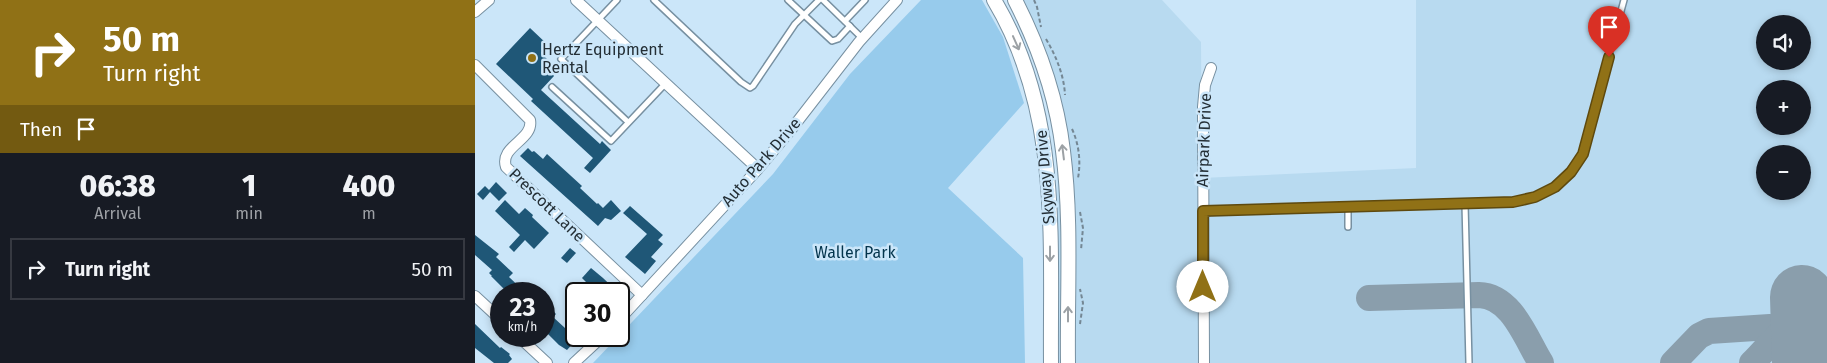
<!DOCTYPE html>
<html lang="en">
<head>
<meta charset="utf-8">
<style>
  :root { --surface:#171b24; --page:#242831; --text:#f1f3f6; --muted:#9ea1a6; --line:#363941 }
  body { margin:0; font-family:"Fira Sans",sans-serif; background:var(--page); color:var(--text); height:100vh; display:flex; flex-direction:column; font-size:19px; white-space:nowrap }
  * { box-sizing:border-box; margin:0 }
  p { font-size:16px; color:var(--muted) }
  .icon { flex:none; width:28px; height:28px; fill:none; stroke:currentColor; stroke-width:2; stroke-linecap:round; stroke-linejoin:round }
  .map { position:relative; flex:1; overflow:hidden }
  .panel { display:flex; flex-direction:column; background:var(--surface); width:475px }
  .panel>* { flex:none }
  .banner { background:#907116; color:#fff; overflow:hidden }
  .tools { position:absolute; left:1281px; top:15px; display:grid; gap:10px }
  .tools a { display:grid; place-items:center; width:55px; height:55px; border-radius:50%; background:var(--surface); box-shadow:0 2px 8px #0003; font-size:25px }
  .speed { position:absolute; left:15px; top:282px; display:flex; gap:10px; font-size:25px; font-weight:700; text-align:center }
  .speed>* { display:grid; place-content:center; width:65px; height:65px; border-radius:50%; background:var(--surface); box-shadow:0 2px 8px #0003; line-height:1 }
  .speed small { font-size:12px; font-weight:400 }
  .speed .limit { border:2px solid #111; border-radius:8px; background:#fff; color:#111 }
  .pin { position:absolute; display:grid; place-items:center; width:42px; height:42px; color:#fff; margin:-51px -21px; border-radius:50% 50% 50% 0; rotate:-45deg; box-shadow:0 0 5px #0007 }
  .pin .icon { rotate:45deg }
  .me { position:absolute; width:55px; margin:-28px; rotate:0deg; stroke-linejoin:round; filter:drop-shadow(0 0 4px #0008) }
  .turn { display:flex; align-items:center; gap:18px; height:105px; padding:0 20px; font-size:22px }
  .turn .icon { width:65px; height:65px; stroke-width:2.5 }
  .turn b { display:block; font-size:35px; line-height:42px }
  .then { display:flex; align-items:center; height:48px; padding:0 20px; background:#0003; gap:10px; font-size:19px }
  .eta { display:flex; justify-content:space-evenly; align-items:center; height:85px; text-align:center }
  .eta b { font-size:30px; font-weight:800; line-height:35px }
  ul { padding:0; list-style:none }
  li { display:flex; align-items:center; gap:15px; height:62px; margin:0 10px 8px; padding:0 10px; border:2px solid var(--line); border-radius:0px }
  li div { flex:1 }
  li b { display:block; font-size:19px }
  li em { font-style:normal }
  main { display:flex; flex:1; min-height:0 }
  .map>svg:first-child { display:block }
</style>
</head>
<body>
<main>
<section class="panel">
<div class="banner">
<div class="turn"><svg class="icon" aria-label="right" viewBox="0 0 24 24"><path d="M7 20v-9h11M14 6l5 5-5 5"/></svg><div><b>50 m</b>Turn right</div></div>
<div class="then">Then<svg class="icon" aria-label="arrive" viewBox="0 0 24 24"><path d="M6 21V4h12l-3 4 3 4H6"/></svg></div>
</div>
<div class="eta">
<div><b>06:38</b><p>Arrival</p></div>
<div><b>1</b><p>min</p></div>
<div><b>400</b><p>m</p></div>
</div>
<ul>
<li><svg class="icon" aria-label="right" viewBox="0 0 24 24"><path d="M7 20v-9h11M14 6l5 5-5 5"/></svg><div><b>Turn right</b></div><em>50 m</em></li>
</ul>
</section>
<div class="map">
<svg width="1352" height="363" viewBox="0 0 1352 363">
  <rect width="100%" height="100%" fill="#cbe6f9"/>
  <path fill="#b8daf0" fill-rule="evenodd" d="M543,0h144l39,42 1,136 214,-10v-168h411v363h-772l3,-219zM1290,24h38v37h-38zM1290,89h38v37h-38zM1290,154h38v37h-38z"/>
  <path fill="#97cbec" d="M446,0h61l21,37 21,66 -76,85 75,70 2,105h-432l180,-189 77,-100z"/>
  <g fill="none" stroke-linecap="round" stroke-linejoin="round">
    <g stroke="#8a9eac" stroke-width="26">
      <path d="M894,298l110,-3c33,1 47,44 62,68"/>
      <path d="M1198,363l26,-27 10,-5 61,-4c16,3 28,19 34,34"/>
      <path d="M1277,363c23,-23 41,-51 75,-56"/>
    </g>
    <path stroke="#8a9eac" stroke-width="64" d="M1327,297l2,66"/>
  </g>
  <g fill="#1f5777">
    <path d="M55,28l18,17 -7,8 10,10 -4,5 7,8 -13,14 59,54 2,-3 9,9 -21,23 -6,-5 9,-10 -62,-57 2,-2 -37,-35z"/>
    <path d="M53,148l4,4 2,-1 9,8 4,-5 35,32 -2,2 17,16 1,-1 5,5 8,-8 10,11 -10,9 -6,-2 -7,8 -78,-70z"/>
    <path d="M21,182l11,11 -8,8 -9,-9 -7,8 -6,-6 8,-8 4,4z"/>
    <path d="M30,200l14,14 6,-6 8,7 -1,2 17,16 -15,16 -9,-9 -11,12 -5,-5 11,-12 -25,-24z"/>
    <path d="M155,206l33,29 -5,5 5,4 -12,13 5,4 -11,13 -20,-17 22,-23 -24,-21z"/>
    <path d="M0,235l24,19 -3,3 17,16 -4,4 18,17h-27l4,-5 -13,-13h1l-3,-3 3,-3 -17,-15z"/>
    <path d="M95,248l6,5 -9,10 -6,-5z"/>
    <path d="M116,268l12,10 17,16h-21l-9,-8 -8,-8z"/>
    <path d="M69,309l4,4 3,-4 5,5 -3,3 24,22 -10,11 -8,-5 -15,-15z"/>
    <path d="M0,324l25,24 1,-1 9,7 -1,1 3,4 -4,4h-14l-19,-15z"/>
  </g>
  <g fill="none" stroke-linecap="round" stroke-linejoin="round">
    <defs>
      <g id="service">
        <path d="M142,0l-56,59 67,63"/>
        <path d="M179,0l87,82 9,6 3,-2 42,-62 24,-24"/>
        <path d="M313,0l44,41 6,-2 12,-13"/>
        <path d="M348,0l39,38"/>
        <path d="M370,21l20,-21"/>
        <path d="M77,87l59,54 55,-58"/>
        <path d="M990,204l4,159"/>
        <path d="M873,207v20"/>
        <path d="M728,211l310,-9c36,-8 49,-18 69,-48l42,-154"/>
      </g>
      <g id="minor">
        <path d="M101,0l182,169"/>
        <path d="M0,12l14,-12"/>
        <path d="M0,65l55,55c4,20 -31,26 -24,47l136,128"/>
        <path d="M0,296l26,24"/>
        <path d="M144,320l139,-151 32,-38 69,-89 38,-42"/>
        <path d="M43,336l29,27"/>
        <path d="M99,363l29,-27"/>
        <path d="M729,363l-1,-256 2,-22 6,-17"/>
      </g>
      <g id="secondary">
        <path d="M519,0c67,112 56,237 57,363"/>
        <path d="M540,0c24,47 42,99 48,151 9,70 4,142 5,212"/>
      </g>
    </defs>
    <use href="#service" stroke="#7790a1" stroke-width="8"/>
    <use href="#minor" stroke="#7790a1" stroke-width="12"/>
    <use href="#secondary" stroke="#7790a1" stroke-width="16"/>
    <g stroke="#748794" stroke-width="2" stroke-dasharray="4 2.5" stroke-linecap="butt">
      <path d="M559,0l3,7 4,20"/>
      <path d="M571,39c10,17 18,36 19,56"/>
      <path d="M597,129c7,15 9,33 6,49"/>
      <path d="M605,212l3,16 -2,22"/>
      <path d="M605,324l3,-21 -3,-14"/>
    </g>
    <use href="#service" stroke="#fff" stroke-width="5"/>
    <use href="#minor" stroke="#fff" stroke-width="10"/>
    <use href="#secondary" stroke="#fff" stroke-width="14"/>
  </g>
  <defs><path id="oneway-shaft" d="M-6 0H5M1.5-3L5.5 0L1.5 3" fill="none" stroke-width="1.6" stroke-linecap="round" stroke-linejoin="round" transform="scale(1.25)"/></defs>
  <g stroke="#9ca1a5">
    <use href="#oneway-shaft" transform="translate(541 43) rotate(66)"/>
    <use href="#oneway-shaft" transform="translate(588 152) rotate(-97)"/>
    <use href="#oneway-shaft" transform="translate(575 254) rotate(90)"/>
    <use href="#oneway-shaft" transform="translate(593 314) rotate(-90)"/>
  </g>
  <g fill="none" stroke-linecap="round" stroke-linejoin="round">
    <defs>
      <path id="route" d="M728,287v-76l310,-9 22,-5 20,-10 16,-15 12,-18 26,-97"/>
    </defs>
    <use href="#route" stroke="#5e490e" stroke-width="12"/>
    <use href="#route" stroke="#907116" stroke-width="9"/>
  </g>
  <circle fill="#907116" stroke="#cbe6f9" stroke-width="2" cx="57" cy="58" r="5"/>
  <g text-anchor="middle" dominant-baseline="central" stroke-width="5" stroke-linejoin="round" paint-order="stroke">
    <g font-size="16" fill="#242f36" stroke="#cbe6f9" text-anchor="start">
      <text x="67" y="49">Hertz Equipment<tspan x="67" dy="18">Rental</tspan></text>
    </g>
    <g font-size="16" fill="#242f36" stroke="#cbe6f9">
      <text transform="translate(729 140) rotate(-88)">Airpark Drive</text>
      <text transform="translate(286 162) rotate(-49)">Auto Park Drive</text>
      <text transform="translate(570 177) rotate(-95)">Skyway Drive</text>
      <text transform="translate(72 205) rotate(44)">Prescott Lane</text>
    </g>
    <g font-size="16" fill="#03344c" stroke="#cbe6f9">
      <text x="380" y="252">Waller Park</text>
    </g>
  </g>
</svg>
<div class="tools">
<a><svg class="icon" aria-label="sound" viewBox="0 0 24 24"><path d="M4 9h4l5-4v14l-5-4H4zM17 9q2 3 0 6"/></svg></a>
<a>+</a>
<a>−</a>
</div>
<div class="speed"><div>23<small>km/h</small></div><div class="limit">30</div></div>
<div class="pin" style="left:1134px;top:57px;background:#d93025"><svg class="icon" aria-label="arrive" viewBox="0 0 24 24"><path d="M6 21V4h12l-3 4 3 4H6"/></svg></div>
<svg class="me" style="left:728px;top:287px" viewBox="-20 -20 40 40"><circle r="19" fill="#fff"/><path d="M0-13L10 11 0 6-10 11z" fill="#907116"/></svg>
</div>
</main>
</body>
</html>
